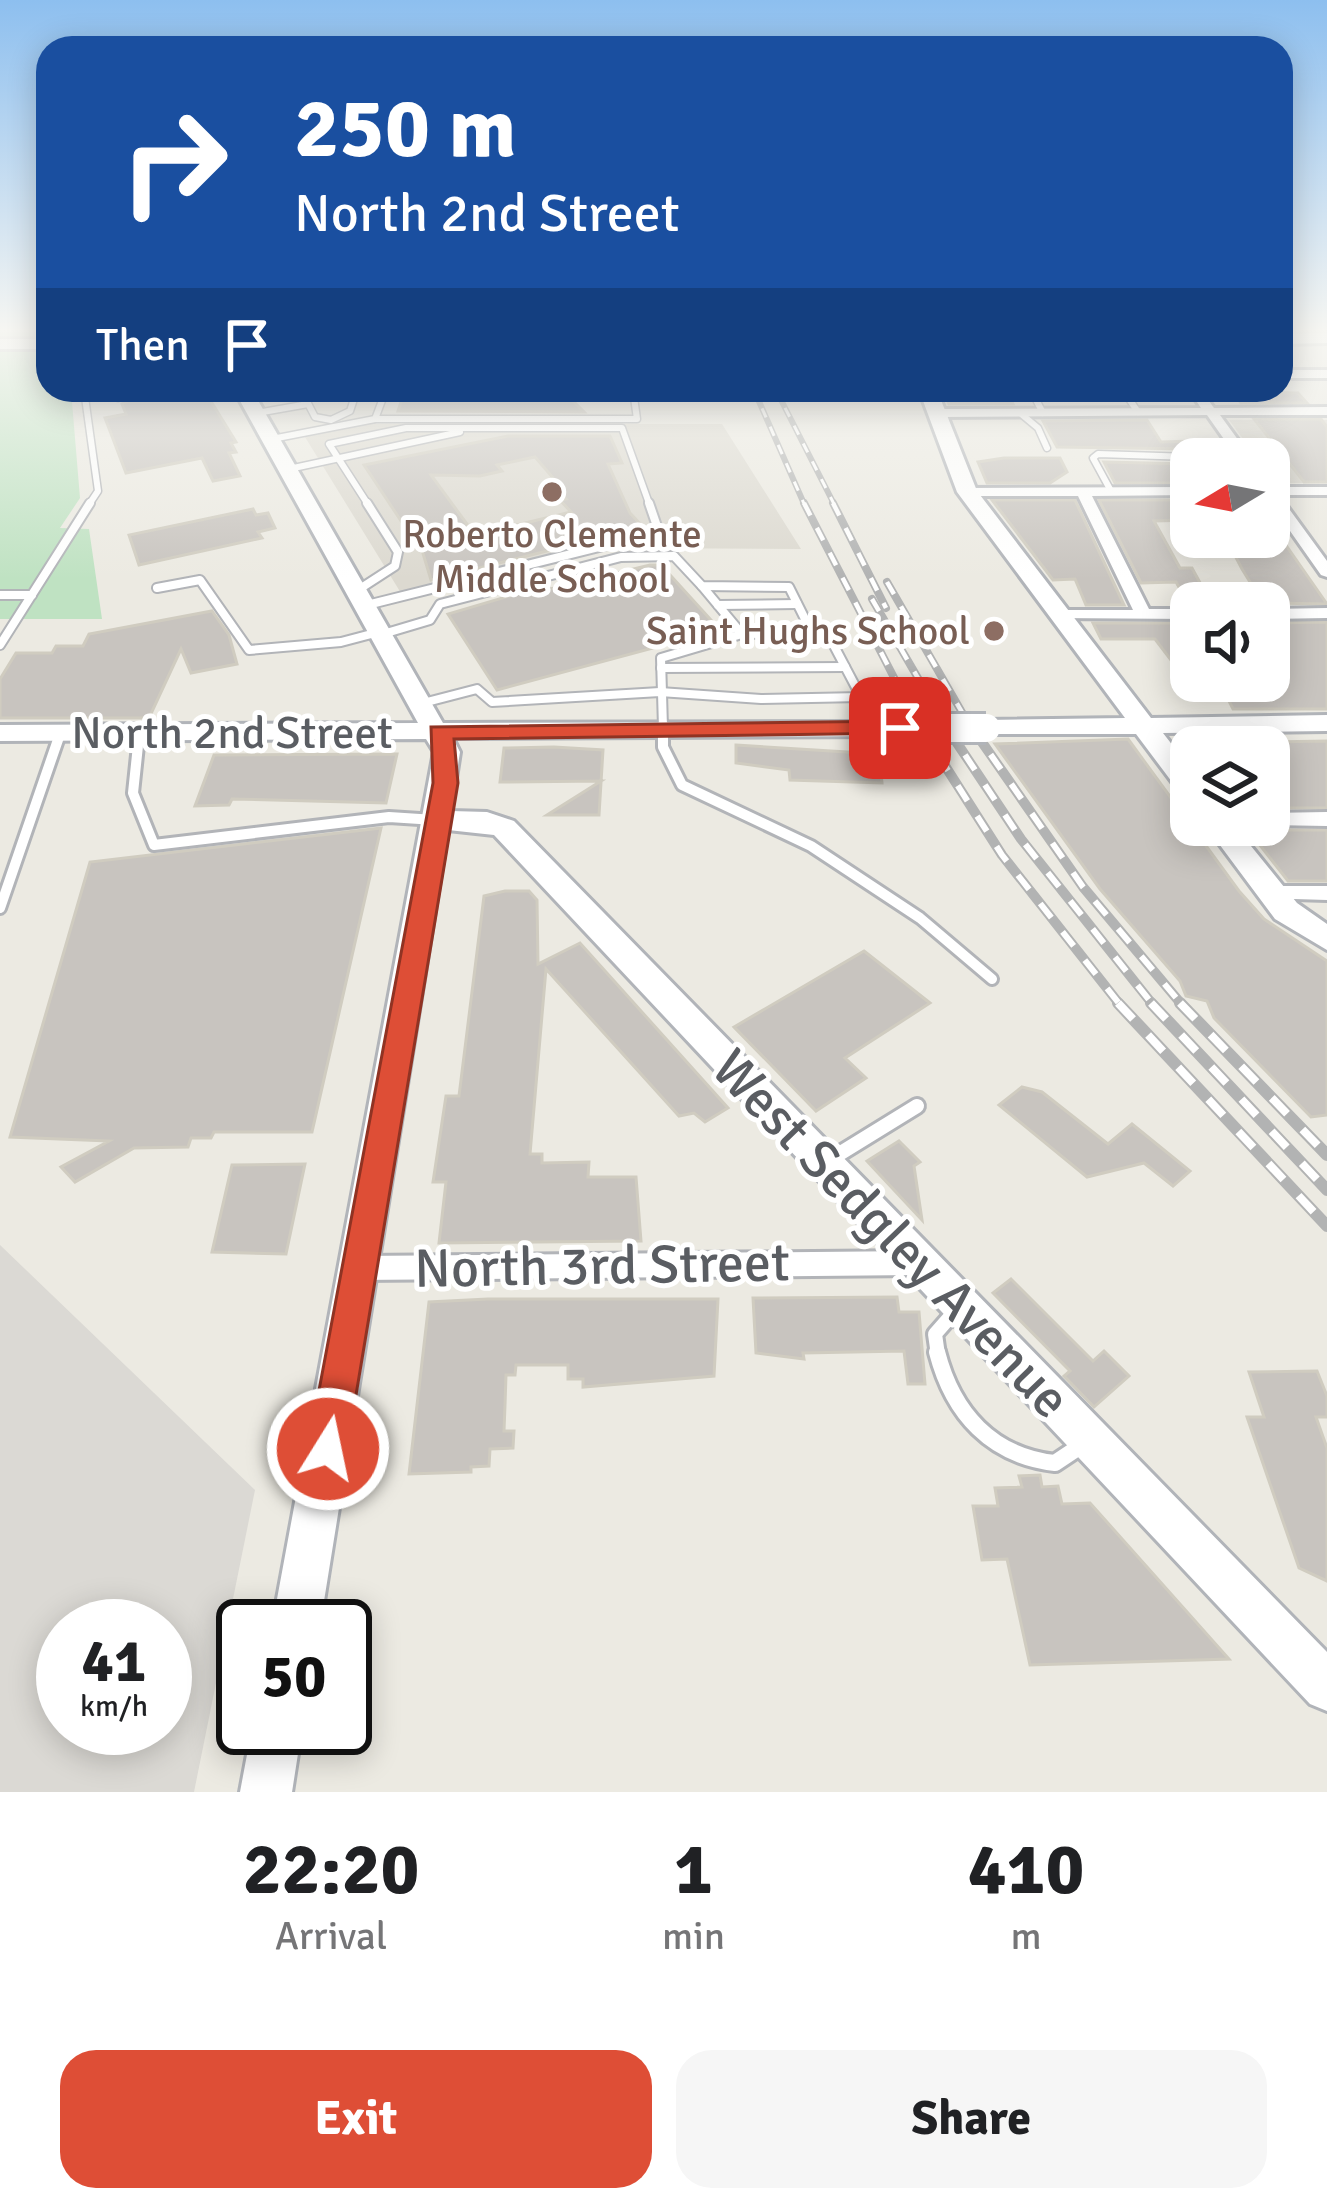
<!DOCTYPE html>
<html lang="en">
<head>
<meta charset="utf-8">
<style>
  :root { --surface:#fff; --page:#f6f6f6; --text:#202124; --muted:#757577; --accent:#de4e36 }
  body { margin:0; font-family:Signika,sans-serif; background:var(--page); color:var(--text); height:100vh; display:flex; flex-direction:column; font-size:45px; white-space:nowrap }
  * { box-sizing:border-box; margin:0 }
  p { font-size:39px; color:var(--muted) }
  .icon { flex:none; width:66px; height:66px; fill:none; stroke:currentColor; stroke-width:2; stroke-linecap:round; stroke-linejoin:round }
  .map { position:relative; height:1792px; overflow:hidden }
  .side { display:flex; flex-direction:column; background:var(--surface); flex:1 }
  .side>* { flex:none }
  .hud { position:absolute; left:36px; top:36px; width:1257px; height:366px; border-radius:36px; box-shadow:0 6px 30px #0003; background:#1a4fa0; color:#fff; overflow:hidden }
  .needle { width:78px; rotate:260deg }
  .tools { position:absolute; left:1170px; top:438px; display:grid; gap:24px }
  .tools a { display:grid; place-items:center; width:120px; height:120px; border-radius:24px; background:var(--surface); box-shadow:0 6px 30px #0003; font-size:60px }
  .speed { position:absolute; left:36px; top:1599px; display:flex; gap:24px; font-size:60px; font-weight:700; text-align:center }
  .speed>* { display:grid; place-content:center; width:156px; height:156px; border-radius:50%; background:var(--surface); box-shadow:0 6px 30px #0003; line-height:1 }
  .speed small { font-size:30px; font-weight:400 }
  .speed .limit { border:6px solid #111; border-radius:18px; background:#fff; color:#111 }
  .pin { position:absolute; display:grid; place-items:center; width:102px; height:102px; color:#fff; margin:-51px; border-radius:24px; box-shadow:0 6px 18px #0006 }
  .me { position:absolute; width:132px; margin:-66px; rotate:10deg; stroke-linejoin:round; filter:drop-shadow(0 0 9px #0008) }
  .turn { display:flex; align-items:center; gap:42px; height:252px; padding:0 60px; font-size:54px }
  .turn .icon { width:156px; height:156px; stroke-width:2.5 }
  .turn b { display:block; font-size:84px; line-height:102px }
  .then { display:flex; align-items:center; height:114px; padding:0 60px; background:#0003; gap:24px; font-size:45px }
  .eta { display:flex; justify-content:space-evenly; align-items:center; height:204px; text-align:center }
  .eta b { font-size:72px; font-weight:700; line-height:84px }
  .button { display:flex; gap:24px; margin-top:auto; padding:24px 60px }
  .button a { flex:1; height:138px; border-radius:36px; background:var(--accent); color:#fff; font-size:48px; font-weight:700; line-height:138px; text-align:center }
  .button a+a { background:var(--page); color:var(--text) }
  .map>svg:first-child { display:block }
</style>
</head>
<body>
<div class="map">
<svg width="1327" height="1792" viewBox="0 0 1327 1792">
  <rect width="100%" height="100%" fill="#eceae2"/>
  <path fill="#dbd9d4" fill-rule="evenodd" d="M0,1245l255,245 -61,302h-194zM63,1626h102v102h-102z"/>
  <g fill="#dcd9d0">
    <path d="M1229,420h98v63h-51l-7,-24h-11z"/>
    <path d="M366,424h356l79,125 -183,-1 -214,50 -99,-161z"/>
  </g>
  <path fill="#bfe2c2" d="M0,328h48v62h23l9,108 -20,30 29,1 13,90h-102z"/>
  <g fill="#c8c4bf" stroke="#d0ccc0" stroke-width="3" fill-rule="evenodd">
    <path d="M135,390h69l32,52 -5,1 5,9 -7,1 11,23 -27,5 -11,-23 -76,15 -21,-55 21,-4 -4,-10 15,-8z"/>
    <path d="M405,390h157l22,22 -186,-1z"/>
    <path d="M943,390h63l7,14h-64z"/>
    <path d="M1232,392l66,1 9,10h-66z"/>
    <path d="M1254,419h67l6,8v55h-23z"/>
    <path d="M1147,420l14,22 30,-1v8l-134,-2 -14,-26z"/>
    <path d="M508,436h102l12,27 -14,1 22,49 13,14 -212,53 -13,-43 -5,2 -49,-74zM535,457l26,30 -5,1 10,11 -6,1 11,12 -96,23 -44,-60 49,1 22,-5 -5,-6z"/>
    <path d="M1004,458h56l7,14 -17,11h-63l-9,-21z"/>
    <path d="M1104,462l87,2v19h-76z"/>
    <path d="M992,500h83l49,105h-38l-11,-26 -22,1z"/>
    <path d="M1099,500h92v20l-37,1 26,47h12l19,35h-23l-12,-21 -35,1z"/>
    <path d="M253,509l3,6 12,-2 7,15 -17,4 4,6 -123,27 -10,-30z"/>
    <path d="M1269,509l14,19h-9l53,76 -64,-1 -21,-34 -11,-21 38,-5z"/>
    <path d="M650,565h11l59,65 -223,60 -49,-76 95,-28 3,4z"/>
    <path d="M212,611l17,24 8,29 -46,9 -10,-24 -32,69h-149v-39l16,-26h36l4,-7h27l6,-12z"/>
    <path d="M1327,622v87h-94l-14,-28h50v-58z"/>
    <path d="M1093,623h98v41h-17l-19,-25h-54z"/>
    <path d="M1128,739l111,152 25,28 63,42v154l-16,2 -97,-99 -7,-17 -21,-5 -6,-15 -80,-92 -105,-145z"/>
    <path d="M1327,741v67h-46l-12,-25v-41z"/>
    <path d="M736,745l143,9 3,29 -92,-3 -1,-10 -53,-7z"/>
    <path d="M554,747l49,3 -4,65h-52l54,-34 -101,1 4,-34z"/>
    <path d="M397,754l-11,49 -154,-4 -3,6 -34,1 19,-51z"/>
    <path d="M381,828l-69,304h-98l-3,6h-20l-3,9 -54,1 -59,34 -14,-15 48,-26 -99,-4 80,-275z"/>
    <path d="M1248,830h79v51h-39z"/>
    <path d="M505,891h24l8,9 1,64 42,-21 148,165 -23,14 -11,-9 -15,3 -133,-147 -16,185h12v9l47,-1 -1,15h48l5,64 -202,2 7,-61h-13l13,-86h13l25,-200z"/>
    <path d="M864,951l66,52 -85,55 21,20 -50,33 -82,-84z"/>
    <path d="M1022,1087l20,5 66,52 24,-20 58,47 -17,15 -29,-23 -57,14 -88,-72z"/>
    <path d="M899,1141l21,21 -6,4 8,54 -55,-59z"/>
    <path d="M305,1164l-19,90 -74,-2 20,-87z"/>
    <path d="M1011,1279l82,82 11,-10 25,25 -35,31 -30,-31 6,-5 -77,-78z"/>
    <path d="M897,1297l2,15h20l6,72h-17l-4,-33 -101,2 1,6 -48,-6 -3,-55z"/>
    <path d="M488,1299h230l-4,77 -131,11v-8h-15v-14h-52l-1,10h-9l-1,30 -1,26h10l-1,17 -23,1 -1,17 -18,1v5l-62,2 20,-172z"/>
    <path d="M1317,1371l10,25v21h-11l11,31v133l-28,-13 -52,-151h17l-15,-45z"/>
    <path d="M1040,1475l2,12 16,-1 4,18 28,-1 139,156 -199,6 -23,-106 -25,1 -9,-54h25l-3,-18 27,-1 -3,-11z"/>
  </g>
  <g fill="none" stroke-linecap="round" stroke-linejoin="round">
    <defs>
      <g id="lane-far4">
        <path d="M84,390l14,101 -10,15"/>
        <path d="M117,390l1,8"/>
        <path d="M301,390l14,27 16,3 19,-9 7,-21"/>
        <path d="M1031,390l12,23"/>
        <path d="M1123,390l15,22"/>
        <path d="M257,413l51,-9"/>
        <path d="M1020,413l18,15 9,20"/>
        <path d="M375,419l11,-29"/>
        <path d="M272,439l103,-20h262l-4,-29"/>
        <path d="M289,469l171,-37"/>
        <path d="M1111,491l-18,-33 5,-4 93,3"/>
        <path d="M369,506l-40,-62 77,-16h216l28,78"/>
      </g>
      <g id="lane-far3">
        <path d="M157,588l43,-8 49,70 92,-8 38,-10"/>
        <path d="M358,590l37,-24 3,-14 -31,-49"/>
        <path d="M0,595h32"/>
        <path d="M367,605l292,-73 -10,-29"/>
        <path d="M718,605l79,-1"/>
        <path d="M383,634l47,-14 10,-16 181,-47 53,-1 28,30 87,1 23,46 19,7 30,57 -100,2 -101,-7 -168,10 -15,-13 -54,14"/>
        <path d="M742,634l70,-1"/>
        <path d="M0,645l90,-142"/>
        <path d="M661,668l184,-1"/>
        <path d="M663,728l-2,-70 81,-24 -40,-48"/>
      </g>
      <g id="lane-far2">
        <path d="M663,725v22l19,38 129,61 109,72 72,61"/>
        <path d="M139,736l-6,57 21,52 235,-28 46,3"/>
        <path d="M0,908l60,-174"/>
      </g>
      <g id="lane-far1">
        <path d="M831,1159l86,-53"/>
        <path d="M938,1355l-3,-21 22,-25"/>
      </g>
      <path id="lane" d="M937,1352c16,62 55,104 118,111l30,-20"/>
      <g id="street">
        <rect x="1281" y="370" width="46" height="8"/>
        <path d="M1189,390h12l13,18 113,-1v8h-107l32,44h-14l-31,-44 -270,2 -6,-4 6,-4 264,-1z"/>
        <path d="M1191,487v8l-99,1 57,113h42v10l-136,-1v-6l6,-2h72l-55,-114h-111l-7,-4 7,-4z"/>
        <path d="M1269,487h58v8h-48l48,66v16l-6,-2 -52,-74z"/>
        <path d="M1327,608v10l-58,1v-10z"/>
        <path d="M1327,812v14l-64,-1h6v-12z"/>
        <path d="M1269,886h58v14l-65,-2 -3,-5z"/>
        <path d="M917,1251l10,3 4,9 -4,9 -10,3 -558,5 -10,-3 -4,-9 4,-9 10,-3z"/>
      </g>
      <g id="secondary">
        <path d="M1327,333v10l-46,1v-10z"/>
        <rect x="0" y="339" width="48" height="10"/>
        <path d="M234,390h18l191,333 466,-1 4,6 -13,8 -447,2 7,14 -9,59 36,1 27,9 813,831v59l-17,-7 -816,-869 -46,-5 -128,796h-48l162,-874 -8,-13 -426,2v-16l418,-2z"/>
        <path d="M919,390h18l40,101 174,227 176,-3v16l-164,2 28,36v28l-10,-3 -45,-60h-159l-4,-6 13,-8 139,-2 -168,-226z"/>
        <path d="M1205,825h29l63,78 30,21v26l-52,-31z"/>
        <path d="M252,1728h50l-10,64h-52z"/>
      </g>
    </defs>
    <use href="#lane-far4" stroke="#b2b4b8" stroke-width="9"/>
    <use href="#lane-far3" stroke="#b2b4b8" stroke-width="12"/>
    <use href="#lane-far2" stroke="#b2b4b8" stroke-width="16"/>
    <use href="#lane-far1" stroke="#b2b4b8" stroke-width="20"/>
    <use href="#lane" stroke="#b2b4b8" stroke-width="22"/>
    <use href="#street" stroke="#b2b4b8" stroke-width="6"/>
    <use href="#secondary" stroke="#b1b4b9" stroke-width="6"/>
    <use href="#lane-far4" stroke="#fff" stroke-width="6"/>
    <use href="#lane-far3" stroke="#fff" stroke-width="8"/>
    <use href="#lane-far2" stroke="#fff" stroke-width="10"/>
    <use href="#lane-far1" stroke="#fff" stroke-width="14"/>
    <use href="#lane" stroke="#fff" stroke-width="16"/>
    <use href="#street" fill="#fff" fill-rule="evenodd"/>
    <use href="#secondary" fill="#fff" fill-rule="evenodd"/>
    <defs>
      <g id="rail-far3">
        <path d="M754,390l51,116"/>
        <path d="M776,390l59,116"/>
      </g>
      <g id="rail-far2">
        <path d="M804,503l116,225"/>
        <path d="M833,503l53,105"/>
        <path d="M887,582l84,146"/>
        <path d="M872,599l75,129"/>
      </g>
      <g id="rail-far1">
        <path d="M919,725l83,130 119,151"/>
        <path d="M945,725l76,114 133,167"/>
        <path d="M970,725l113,162 100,119"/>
      </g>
      <g id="rail">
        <path d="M1118,1003l209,223"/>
        <path d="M1151,1003l176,187"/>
        <path d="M1180,1003l147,152"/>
      </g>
    </defs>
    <use href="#rail-far3" stroke="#b2b3b3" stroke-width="6"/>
    <use href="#rail-far2" stroke="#b2b3b3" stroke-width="8"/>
    <use href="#rail-far1" stroke="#b2b3b3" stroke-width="10"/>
    <use href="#rail" stroke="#b2b3b3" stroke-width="12"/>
    <use href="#rail-far3" stroke="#fff" stroke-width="3" stroke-dasharray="10" stroke-linecap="butt"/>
    <use href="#rail-far2" stroke="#fff" stroke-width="4.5" stroke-dasharray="14" stroke-linecap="butt"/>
    <use href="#rail-far1" stroke="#fff" stroke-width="6" stroke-dasharray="18" stroke-linecap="butt"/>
    <use href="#rail" stroke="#fff" stroke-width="8" stroke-dasharray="22" stroke-linecap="butt"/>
    <defs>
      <path id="secondary-bridge" d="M900,728h86"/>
    </defs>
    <use href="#secondary-bridge" stroke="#b1b4b9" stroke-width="34" stroke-linecap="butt"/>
    <use href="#secondary-bridge" stroke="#fff" stroke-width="28"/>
  </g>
  <linearGradient id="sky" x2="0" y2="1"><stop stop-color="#8dbfef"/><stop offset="0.57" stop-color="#f6f6f2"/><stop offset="1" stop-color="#f6f6f2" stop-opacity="0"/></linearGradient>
  <rect width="1327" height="579" fill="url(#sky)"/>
  <path fill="#de4e36" stroke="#903323" stroke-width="3" d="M900,721l8,2v10l-454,6 4,44 -111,666 -6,14 -13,6 -14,-6 -6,-14 125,-666 -2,-56z"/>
  <g fill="#8d6e63" stroke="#fff" stroke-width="4.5">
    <circle cx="552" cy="492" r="12"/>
    <circle cx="994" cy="631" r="12"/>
  </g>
  <g text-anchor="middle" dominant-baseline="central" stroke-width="10" stroke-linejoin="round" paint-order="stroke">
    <g font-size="39" fill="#785e54" stroke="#fff">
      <text x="552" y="534">Roberto Clemente<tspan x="552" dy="45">Middle School</tspan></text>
      <text x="970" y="631" text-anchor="end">Saint Hughs School</text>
    </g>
    <g font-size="45" fill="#5a5d62" stroke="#fff">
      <text x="232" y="733">North 2nd Street</text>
    </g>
    <g font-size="54" fill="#5a5d62" stroke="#fff">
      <text transform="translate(891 1234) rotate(46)">West Sedgley Avenue</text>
      <text transform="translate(602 1266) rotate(-1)">North 3rd Street</text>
    </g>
  </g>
</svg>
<div class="tools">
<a><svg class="needle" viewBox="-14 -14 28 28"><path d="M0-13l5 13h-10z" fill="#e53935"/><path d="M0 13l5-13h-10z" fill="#757577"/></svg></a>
<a><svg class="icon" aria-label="sound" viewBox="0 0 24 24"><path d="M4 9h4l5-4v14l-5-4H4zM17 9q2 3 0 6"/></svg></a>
<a><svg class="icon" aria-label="layers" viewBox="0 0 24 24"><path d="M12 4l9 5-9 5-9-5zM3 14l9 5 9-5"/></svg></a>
</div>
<div class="speed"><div>41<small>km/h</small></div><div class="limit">50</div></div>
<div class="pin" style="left:900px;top:728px;background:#d93025"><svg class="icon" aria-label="arrive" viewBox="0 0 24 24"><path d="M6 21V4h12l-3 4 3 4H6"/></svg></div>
<svg class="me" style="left:328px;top:1449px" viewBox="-20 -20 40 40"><circle r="17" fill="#de4e36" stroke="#fff" stroke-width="3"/><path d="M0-11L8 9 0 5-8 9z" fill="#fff"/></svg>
<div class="hud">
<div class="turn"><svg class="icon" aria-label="right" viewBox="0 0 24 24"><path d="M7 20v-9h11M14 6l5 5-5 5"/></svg><div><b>250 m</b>North 2nd Street</div></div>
<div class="then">Then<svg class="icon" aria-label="arrive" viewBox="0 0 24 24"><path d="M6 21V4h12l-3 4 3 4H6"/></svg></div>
</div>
</div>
<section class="side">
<div class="eta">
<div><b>22:20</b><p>Arrival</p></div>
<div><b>1</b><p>min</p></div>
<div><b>410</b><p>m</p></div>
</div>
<div class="button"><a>Exit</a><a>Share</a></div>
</section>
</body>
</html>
